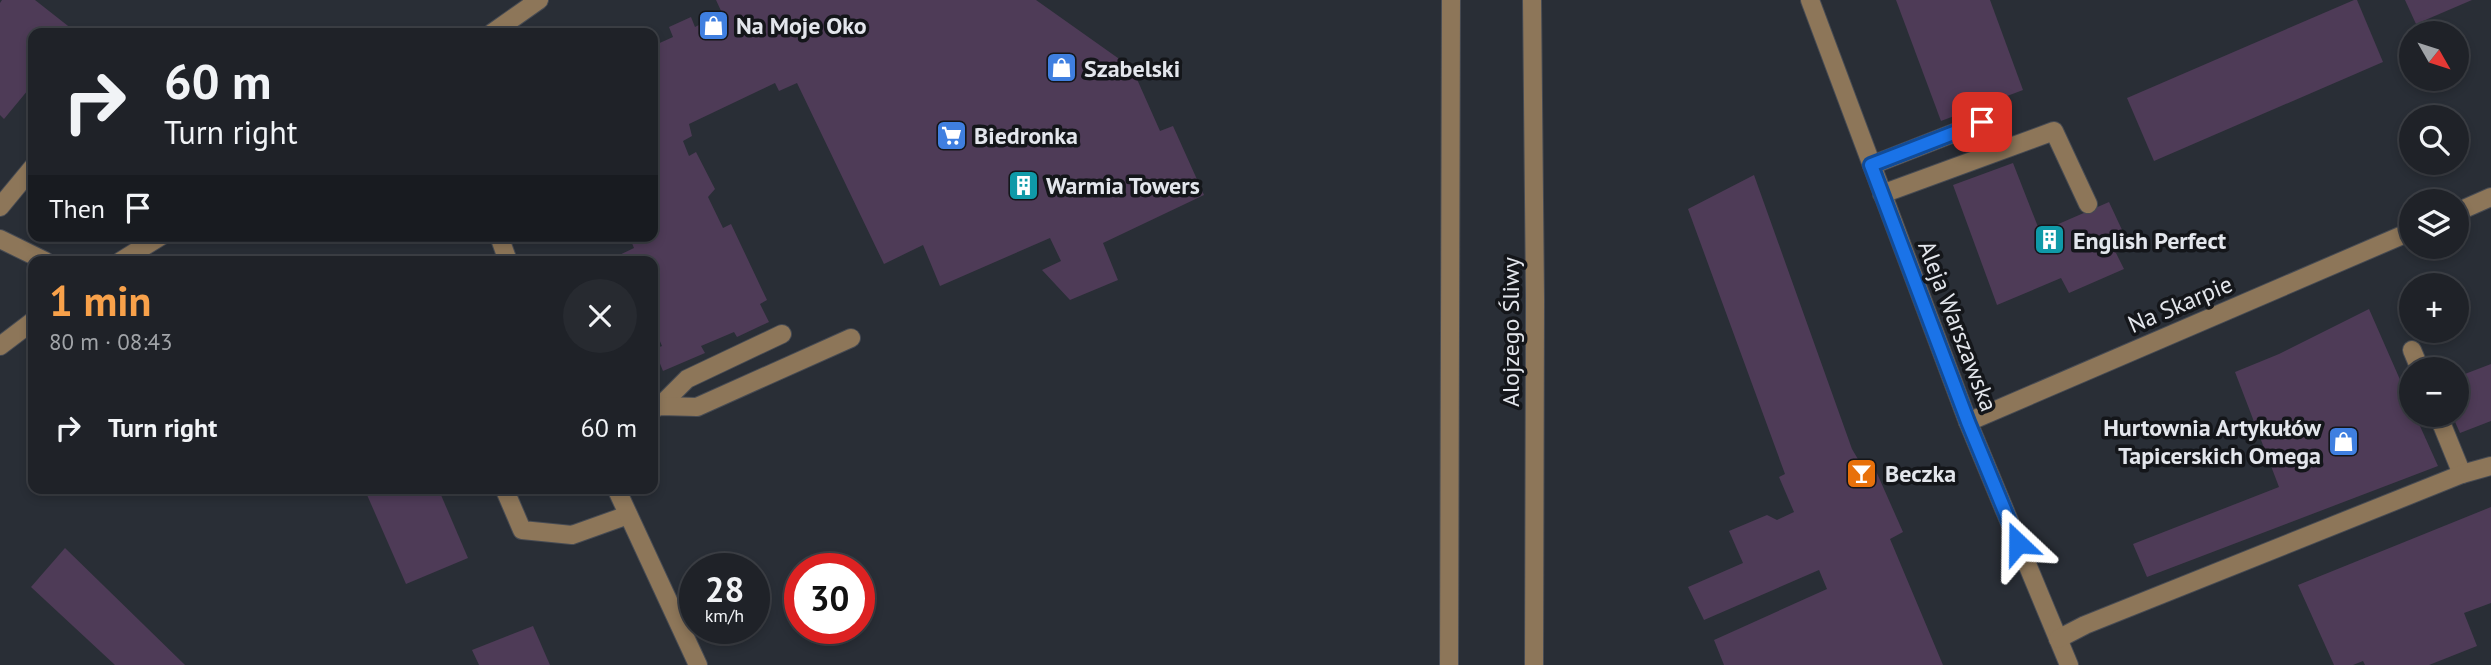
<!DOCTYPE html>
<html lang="en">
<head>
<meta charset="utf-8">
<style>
  :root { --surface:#1f2228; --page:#272a30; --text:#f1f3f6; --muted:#a1a4a8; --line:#3c3f45; --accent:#f8a14a }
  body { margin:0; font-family:"PT Sans",sans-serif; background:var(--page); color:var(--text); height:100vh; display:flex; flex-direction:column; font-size:26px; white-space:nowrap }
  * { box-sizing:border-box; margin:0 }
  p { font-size:23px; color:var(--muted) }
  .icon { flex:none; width:38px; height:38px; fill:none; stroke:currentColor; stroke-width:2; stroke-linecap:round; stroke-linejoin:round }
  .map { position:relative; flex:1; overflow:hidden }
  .drawer { position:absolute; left:28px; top:256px; width:630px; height:238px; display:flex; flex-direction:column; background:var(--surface); border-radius:14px; box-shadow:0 4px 10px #0003,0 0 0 2px var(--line) }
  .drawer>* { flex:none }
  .top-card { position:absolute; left:28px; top:28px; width:630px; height:214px; border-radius:14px; box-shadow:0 4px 10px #0003,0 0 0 2px var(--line); background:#1f2228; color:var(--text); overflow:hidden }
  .needle { width:46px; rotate:129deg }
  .fabs { position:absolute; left:2399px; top:21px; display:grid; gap:14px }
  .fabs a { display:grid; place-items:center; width:70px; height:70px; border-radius:50%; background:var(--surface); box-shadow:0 4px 10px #0003,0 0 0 2px var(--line); font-size:35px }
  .speed { position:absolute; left:679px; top:553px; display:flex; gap:14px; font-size:35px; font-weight:700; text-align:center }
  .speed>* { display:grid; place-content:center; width:91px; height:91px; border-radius:50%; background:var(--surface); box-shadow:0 4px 10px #0003,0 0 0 2px var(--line); line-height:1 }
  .speed small { font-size:18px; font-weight:400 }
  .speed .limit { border:10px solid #d22; background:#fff; color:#111 }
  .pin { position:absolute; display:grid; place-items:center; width:60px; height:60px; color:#fff; margin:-30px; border-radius:14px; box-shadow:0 4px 10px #0006 }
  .me { position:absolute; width:77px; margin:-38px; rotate:337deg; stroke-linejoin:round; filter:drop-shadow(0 0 5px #0008) }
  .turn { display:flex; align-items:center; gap:24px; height:147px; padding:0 21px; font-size:32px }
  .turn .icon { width:91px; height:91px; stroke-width:2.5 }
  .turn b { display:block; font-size:49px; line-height:60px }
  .then { display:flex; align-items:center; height:66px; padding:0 21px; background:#0003; gap:14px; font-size:26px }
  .round { display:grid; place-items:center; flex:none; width:74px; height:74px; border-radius:37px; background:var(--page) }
  .head { display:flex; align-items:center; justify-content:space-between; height:119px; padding:0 21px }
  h1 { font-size:42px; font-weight:800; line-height:52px; color:var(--accent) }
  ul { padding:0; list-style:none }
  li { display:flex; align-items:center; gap:21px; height:105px; padding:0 21px }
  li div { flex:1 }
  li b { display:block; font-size:26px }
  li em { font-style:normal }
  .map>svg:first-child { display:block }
</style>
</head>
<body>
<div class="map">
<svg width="2491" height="665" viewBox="0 0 2491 665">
  <rect width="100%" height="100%" fill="#292e36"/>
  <g fill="#4e3b57">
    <path d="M2,0h33l42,33h-44v51l-29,35 -4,-4v-112z"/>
    <path d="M716,0h320l96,68 28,63 13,-5 31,69 -101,48 15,37 -48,20 -28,-30 19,-9 -11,-23 -110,48 -17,-41 -39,19 -87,-181 -18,8 -4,-8 -86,41 3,12 -9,5 6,15 7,-4 19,37 -7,8 15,31 8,-4 36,76 -7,4 9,18 -32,15 -3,-5 -33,14 4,7 -42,18 -9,-22 8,-3 -9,-21v-64h-41l-1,-2 23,-11 -5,-12h24v-190l20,-9 -4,-10 22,-10 4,10 27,-14z"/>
    <path d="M1896,0h94l33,90 -82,31z"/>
    <path d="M2354,0h3l26,62 -229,99 -27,-63z"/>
    <path d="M2405,0h67l-56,24z"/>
    <path d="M2013,163l27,69 69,-30 21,45 -14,6 8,16 -55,24 -8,-15 -64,27 -44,-120z"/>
    <path d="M1754,175l98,274 10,17 10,-4 31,70 -13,7 53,126h-219l-10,-25 113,-51 -8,-19 -115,50 -16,-33 55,-24 -14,-32 38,-16 10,5 17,-8 -15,-35 6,-3 -97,-265z"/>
    <path d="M2369,309l43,98v8h3l23,51 -291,111 -14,-33 146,-57 -44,-115 44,-18z"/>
    <path d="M2491,364v57l-31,12 -8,-18h5v-38z"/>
    <path d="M364,488h74l30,70 -62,26z"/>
    <path d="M2491,507v96l-27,10 13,33 -48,19h-64l-2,-4 -10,4h-19l-36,-80z"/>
    <path d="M65,548l120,117h-70l-84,-78z"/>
    <path d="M533,626l17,39h-71l-7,-15z"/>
  </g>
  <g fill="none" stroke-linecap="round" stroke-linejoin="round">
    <path stroke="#454a51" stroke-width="18" stroke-dasharray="18 9" stroke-linecap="butt" d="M1982,122l16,-11 2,-12"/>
    <defs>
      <g id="minor">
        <path d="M1532,0l3,299 -1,366"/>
        <path d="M1810,0l158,422 101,243"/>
        <path d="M492,33l47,-33"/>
        <path d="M1872,165l110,-43"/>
        <path d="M1882,194l172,-63 34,73"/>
        <path d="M0,207l33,-40"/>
        <path d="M2457,212l34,-15"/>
        <path d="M499,236l9,25"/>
        <path d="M0,239l45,22"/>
        <path d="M121,261l40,-25"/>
        <path d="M0,346l33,-25"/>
        <path d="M2412,350l8,19"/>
        <path d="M660,406l27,-27 95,-45"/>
        <path d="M653,409l7,-3 37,1 154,-69"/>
        <path d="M2438,415l24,59"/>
        <path d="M1968,422l444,-191"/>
        <path d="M504,488l18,42 50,5 56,-20"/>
        <path d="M616,488l82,177"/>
        <path d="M2058,639l27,-14 377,-151 29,-8"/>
        <path d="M1449,665l2,-665"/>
      </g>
    </defs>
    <use href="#minor" stroke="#474b53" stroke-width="20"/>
    <use href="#minor" stroke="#8d7659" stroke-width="18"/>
  </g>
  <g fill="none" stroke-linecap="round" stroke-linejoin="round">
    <defs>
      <path id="route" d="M1982,122l-111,43 97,257 50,121"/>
    </defs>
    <use href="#route" stroke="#114b97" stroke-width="18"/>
    <use href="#route" stroke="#1a73e8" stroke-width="12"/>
  </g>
  <defs>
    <symbol id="shop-square" viewBox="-11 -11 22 22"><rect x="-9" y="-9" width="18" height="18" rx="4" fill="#3f7fe0" stroke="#14161a"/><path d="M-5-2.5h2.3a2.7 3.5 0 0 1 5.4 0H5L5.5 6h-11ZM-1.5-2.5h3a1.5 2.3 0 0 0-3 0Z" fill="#fff"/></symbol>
    <symbol id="supermarket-square" viewBox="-11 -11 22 22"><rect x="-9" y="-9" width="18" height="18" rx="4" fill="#3f7fe0" stroke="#14161a"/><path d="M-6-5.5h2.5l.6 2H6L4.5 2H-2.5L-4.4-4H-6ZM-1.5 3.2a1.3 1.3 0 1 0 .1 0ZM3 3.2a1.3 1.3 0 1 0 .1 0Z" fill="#fff"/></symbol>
    <symbol id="building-square" viewBox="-11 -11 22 22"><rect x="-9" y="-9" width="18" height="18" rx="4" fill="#0f9aa8" stroke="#14161a"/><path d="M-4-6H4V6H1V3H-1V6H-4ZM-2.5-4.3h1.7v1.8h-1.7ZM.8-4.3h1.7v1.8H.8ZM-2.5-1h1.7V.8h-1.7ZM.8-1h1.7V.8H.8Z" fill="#fff"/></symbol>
    <symbol id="bar-square" viewBox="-11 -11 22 22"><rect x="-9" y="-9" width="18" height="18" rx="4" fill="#e8710a" stroke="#14161a"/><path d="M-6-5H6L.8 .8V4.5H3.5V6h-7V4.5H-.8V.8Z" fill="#fff"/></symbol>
  </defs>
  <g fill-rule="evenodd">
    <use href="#shop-square" x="696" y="8" width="35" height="35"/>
    <use href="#shop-square" x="1044" y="50" width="35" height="35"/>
    <use href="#supermarket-square" x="934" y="118" width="35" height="35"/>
    <use href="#building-square" x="1006" y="168" width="35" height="35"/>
    <use href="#building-square" x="2032" y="222" width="35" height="35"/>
    <use href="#shop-square" x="2326" y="424" width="35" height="35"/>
    <use href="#bar-square" x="1844" y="456" width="35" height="35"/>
  </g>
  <g text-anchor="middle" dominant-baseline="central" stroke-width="7" stroke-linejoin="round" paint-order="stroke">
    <g font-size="24" font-weight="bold" fill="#e3e6ec" stroke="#14161a" text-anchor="start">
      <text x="736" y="25">Na Moje Oko</text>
      <text x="1084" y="68">Szabelski</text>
      <text x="974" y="135">Biedronka</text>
      <text x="1046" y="185">Warmia Towers</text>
      <text x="2073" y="240">English Perfect</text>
      <text x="2321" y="427" text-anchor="end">Hurtownia Artykułów<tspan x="2321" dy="28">Tapicerskich Omega</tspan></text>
      <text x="1885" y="473">Beczka</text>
    </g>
    <g font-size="24" fill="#e3e6ec" stroke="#14161a">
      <text transform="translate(2180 304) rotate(-23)">Na Skarpie</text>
      <text transform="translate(1958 326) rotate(69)">Aleja Warszawska</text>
      <text transform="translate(1510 332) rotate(-90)">Alojzego Śliwy</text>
    </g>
  </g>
</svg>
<div class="fabs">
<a><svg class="needle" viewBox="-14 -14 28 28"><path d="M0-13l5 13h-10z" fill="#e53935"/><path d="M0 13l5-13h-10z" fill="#a1a4a8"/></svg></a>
<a><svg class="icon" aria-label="search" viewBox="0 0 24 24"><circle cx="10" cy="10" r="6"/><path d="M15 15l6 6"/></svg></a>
<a><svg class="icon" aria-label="layers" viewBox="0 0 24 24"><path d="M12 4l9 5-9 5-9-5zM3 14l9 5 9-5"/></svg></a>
<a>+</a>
<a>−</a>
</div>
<div class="speed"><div>28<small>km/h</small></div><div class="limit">30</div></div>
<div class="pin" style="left:1982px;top:122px;background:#d93025"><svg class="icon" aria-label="arrive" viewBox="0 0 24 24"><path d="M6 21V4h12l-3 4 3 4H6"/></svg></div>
<svg class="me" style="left:2018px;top:543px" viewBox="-20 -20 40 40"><path d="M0-17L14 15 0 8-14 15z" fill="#1a73e8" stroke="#fff" stroke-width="4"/></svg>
<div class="top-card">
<div class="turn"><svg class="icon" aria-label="right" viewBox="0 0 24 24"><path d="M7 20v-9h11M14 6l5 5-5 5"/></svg><div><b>60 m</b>Turn right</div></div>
<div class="then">Then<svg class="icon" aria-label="arrive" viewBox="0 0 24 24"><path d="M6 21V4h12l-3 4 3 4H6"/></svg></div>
</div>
<section class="drawer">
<div class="head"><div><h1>1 min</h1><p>80 m · 08:43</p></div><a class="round"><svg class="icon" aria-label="close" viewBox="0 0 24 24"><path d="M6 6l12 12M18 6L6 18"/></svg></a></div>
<ul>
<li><svg class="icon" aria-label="right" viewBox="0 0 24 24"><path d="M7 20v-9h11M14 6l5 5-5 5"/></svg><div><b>Turn right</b></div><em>60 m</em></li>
</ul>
</section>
</div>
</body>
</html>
